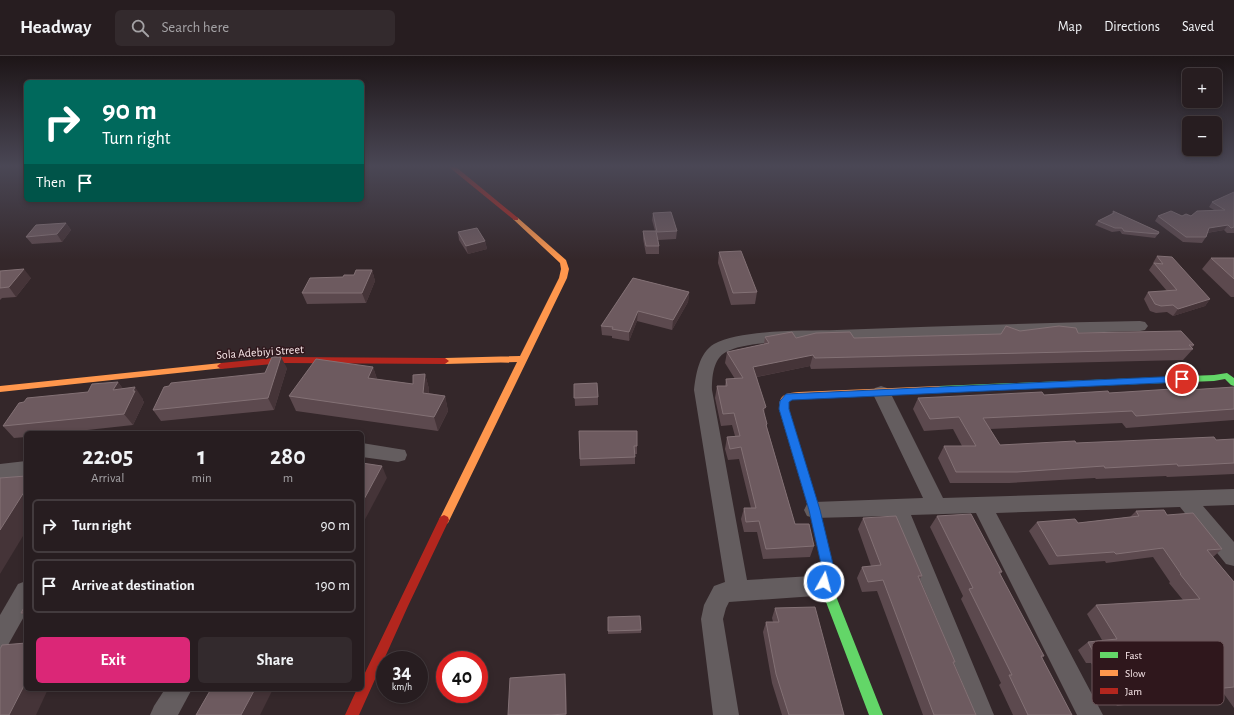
<!DOCTYPE html>
<html lang="en">
<head>
<meta charset="utf-8">
<style>
  :root { --surface:#271d20; --page:#332a2d; --text:#f1f3f6; --muted:#a4a2a5; --line:#433b3e; --accent:#db2777 }
  body { margin:0; font-family:"Alegreya Sans",sans-serif; background:var(--page); color:var(--text); height:100vh; display:flex; flex-direction:column; font-size:15px; white-space:nowrap }
  * { box-sizing:border-box; margin:0 }
  p { font-size:13px; color:var(--muted) }
  .icon { flex:none; width:22px; height:22px; fill:none; stroke:currentColor; stroke-width:2; stroke-linecap:round; stroke-linejoin:round }
  .map { position:relative; flex:1; overflow:hidden }
  .drawer { position:absolute; left:24px; top:375px; width:340px; height:260px; display:flex; flex-direction:column; background:var(--surface); border-radius:6px; box-shadow:0 2px 6px #0003,0 0 0 1px var(--line) }
  .drawer>* { flex:none }
  .top-card { position:absolute; left:24px; top:24px; width:340px; height:122px; border-radius:6px; box-shadow:0 2px 6px #0003,0 0 0 1px var(--line); background:#00695c; color:#fff; overflow:hidden }
  .buttons { position:absolute; left:1182px; top:12px; display:grid; gap:8px }
  .buttons a { display:grid; place-items:center; width:40px; height:40px; border-radius:6px; background:var(--surface); box-shadow:0 2px 6px #0003,0 0 0 1px var(--line); font-size:20px }
  .speed { position:absolute; left:376px; top:595px; display:flex; gap:8px; font-size:20px; font-weight:700; text-align:center }
  .speed>* { display:grid; place-content:center; width:52px; height:52px; border-radius:50%; background:var(--surface); box-shadow:0 2px 6px #0003,0 0 0 1px var(--line); line-height:1 }
  .speed small { font-size:10px; font-weight:400 }
  .speed .limit { border:6px solid #d22; background:#fff; color:#111 }
  .pin { position:absolute; display:grid; place-items:center; width:34px; height:34px; color:#fff; margin:-17px; border:2px solid #fff; border-radius:50%; box-shadow:0 1px 4px #0007 }
  .me { position:absolute; width:44px; margin:-22px; rotate:7deg; stroke-linejoin:round; filter:drop-shadow(0 0 3px #0008) }
  .turn { display:flex; align-items:center; gap:14px; height:84px; padding:0 12px; font-size:18px }
  .turn .icon { width:52px; height:52px; stroke-width:2.5 }
  .turn b { display:block; font-size:28px; line-height:34px }
  .then { display:flex; align-items:center; height:38px; padding:0 12px; background:#0003; gap:8px; font-size:15px }
  .eta { display:flex; justify-content:space-evenly; align-items:center; height:68px; text-align:center }
  .eta b { font-size:24px; font-weight:700; line-height:28px }
  .cta { display:flex; gap:8px; margin-top:auto; padding:8px 12px }
  .cta a { flex:1; height:46px; border-radius:6px; background:var(--accent); color:#fff; font-size:16px; font-weight:700; line-height:46px; text-align:center }
  .cta a+a { background:var(--page); color:var(--text) }
  ul { padding:0; list-style:none }
  li { display:flex; align-items:center; gap:12px; height:54px; margin:0 8px 6px; padding:0 4px; border:2px solid var(--line); border-radius:6px }
  li div { flex:1 }
  li b { display:block; font-size:15px }
  li em { font-style:normal }
  header { display:flex; align-items:center; gap:24px; box-sizing:border-box; height:56px; padding:0 20px; background:var(--surface); border-bottom:1px solid var(--line) }
  header strong { font-size:19px }
  nav { display:flex; gap:22px; margin-inline-start:auto; font-size:14px }
  .search { width:280px; height:36px; background:var(--page); display:flex; align-items:center; gap:10px; box-sizing:border-box; padding:0 14px; border-radius:6px; color:var(--muted); font-size:15px }
  .map>svg:first-child { display:block }
</style>
</head>
<body>
<header>
<strong>Headway</strong>
<div class="search"><svg class="icon" aria-label="search" viewBox="0 0 24 24"><circle cx="10" cy="10" r="6"/><path d="M15 15l6 6"/></svg>Search here</div>
<nav><a>Map</a><a>Directions</a><a>Saved</a></nav>
</header>
<div class="map">
<svg width="1234" height="659" viewBox="0 0 1234 659">
  <rect width="100%" height="100%" fill="#34272a"/>
  <g fill="none" stroke-linecap="round" stroke-linejoin="round">
    <g fill="#645d5f" fill-rule="evenodd">
      <path d="M1140,265l5,1 3,4 -3,4 -5,1c-103,3 -206,5 -309,9 -26,2 -85,0 -105,12 -13,7 -14,25 -14,38l35,190 65,-4 12,-5 8,3 3,7 -3,7 -17,8 -86,6 -3,6 -3,11 16,96h-26l-12,-96 3,-14 10,-19 11,-4 -31,-192c2,-16 5,-37 20,-46 27,-15 91,-13 123,-14 101,-4 202,-7 303,-9z"/>
      <path d="M881,330l6,2 3,4 53,106 291,-9v16l-31,1 31,36v24l-8,-2 -46,-57 -184,6 107,202h-26l-101,-202 -65,2 83,200h-26l-78,-199 -76,2 -7,-2 -3,-6 3,-6 7,-2 109,-4 -51,-106 3,-4z"/>
      <path d="M362,387l43,7 2,5 -2,5 -7,2 -36,-5z"/>
      <path d="M26,405v16l-26,3v-16z"/>
      <path d="M26,525v32l-18,32 -8,3v-33l18,-31z"/>
      <path d="M165,633h27l-14,26h-28l4,-9z"/>
    </g>
    <g fill="#63d668" fill-rule="evenodd">
      <path d="M1227,317l7,5v8l-3,-1 -6,-6 -11,2 -275,11 -5,-3 5,-3 275,-11z"/>
      <path d="M826,501l4,1 2,4 -2,19 53,134h-14l-51,-134 4,-23z"/>
    </g>
    <g fill="#ff974d" fill-rule="evenodd">
      <path d="M516,161l2,1 48,42 3,9 -2,9 -119,245 -4,2 -4,-2 -1,-3 78,-158 -72,2 -4,-3 4,-3 75,-2 39,-78 2,-9 -1,-6 -46,-43 -1,-1z"/>
      <path d="M221,307l4,3 -1,2 -224,24v-6z"/>
      <path d="M939,330l5,3 -5,3 -140,6 -7,1 -3,3v7l30,101 13,52 -2,4 -4,1 -4,-1 -13,-56 -30,-101c0,-15 7,-16 20,-17z"/>
    </g>
    <g fill="#b3261e" fill-rule="evenodd">
      <path d="M449,111h7l62,51v2h-4z"/>
      <path d="M283,301l162,1 4,3 -4,3 -162,-1 -62,6 -4,-3 4,-3z"/>
      <path d="M444,459l4,2 1,3 -41,86 -49,109h-14l12,-26h5v-10l78,-162z"/>
    </g>
  </g>
  <g fill="#5c494e">
    <path d="M1234,136v41h-7l-3,-3 -17,3 -1,4 -4,6 -19,-1 -28,-21 3,-5h33l23,-6 -5,-3 3,-5z"/>
    <path d="M1113,155l45,23 -3,4 -33,-4 -2,-3 -8,1 -17,-7 3,-4 13,-6z"/>
    <path d="M653,157l24,18 -1,8 -18,1 1,6v8h-13l-3,-15v-8h12l-3,-11z"/>
    <path d="M66,167l5,7 -9,12 -30,2 -6,-7z"/>
    <path d="M458,176l27,9 2,8 -19,5 -9,-14z"/>
    <path d="M719,196l38,40 -2,12 -24,1 -13,-42z"/>
    <path d="M1157,200l53,43 -5,7 -32,10 -6,-4 -11,1 -6,-2 -6,-12 4,-7 19,-1 -18,-21 4,-6v-1z"/>
    <path d="M1211,202h23v39h-3l-29,-28z"/>
    <path d="M372,214l3,11 -9,22 -59,1 -5,-11 41,-16 11,-2z"/>
    <path d="M0,215l31,7 -15,19 -14,1 -2,2z"/>
    <path d="M633,222l56,14 -1,10 -16,28 -35,-9 -8,20 -17,-3v-2l-10,-1 -1,-9z"/>
    <path d="M1020,275l58,2 116,12 -2,3 1,1 -10,11 -372,9 -1,-3 -53,11 7,37 3,10v3l28,97 19,22 -4,11 -47,2 -6,-27h-13l-3,-13 3,-11h7l-12,-49 -11,1 -3,-11 2,-12 8,-1 -3,-11 -11,1 -6,-28 2,-12h8l1,-7h9l-10,-16 2,-11 37,-8 1,-7 89,1 147,-4z"/>
    <path d="M373,311l4,12 36,5 12,-10 4,15v4l16,3 3,15 -10,20 -142,-20 -7,-15z"/>
    <path d="M287,312l-13,42 -113,11 -8,-11 16,-24 96,-13z"/>
    <path d="M118,326l5,7 20,10 -1,1 2,2 -11,23 -73,8h-34v4l-12,1 -11,-12 85,-34z"/>
    <path d="M574,328l24,13v8l-23,1z"/>
    <path d="M1234,331v33l-108,8 -4,-5 -132,6 10,16 216,-5 18,-1v35l-67,3 -1,-1 -70,3 -1,-1 -86,5h-59l-12,-25 6,-12h18l-9,-17 -29,2 -11,-22 5,-11 126,-3 129,-4z"/>
    <path d="M579,375l58,15v8h-2v10l-55,2z"/>
    <path d="M1136,455l31,4 55,34 -9,8 21,25v126l-10,-14 -41,5 -3,-4 -35,4 -7,4 -21,3 -26,-43h-5l-8,-13 10,-8 14,-2 -15,-26 9,-9 87,-5 -14,-17 1,-1 -17,-25 -47,6 -1,-2 -56,4 -20,-34 8,-9 41,1 52,-6z"/>
    <path d="M937,460l65,56 -2,2 44,82 -2,2 30,57h-59l-14,-30 2,-2 -40,-84 2,-3 -33,-69z"/>
    <path d="M863,462l59,58 -2,3 35,83 -1,1 22,52h-53l-46,-124 -15,1 -5,-14 5,-11 9,-1 -13,-37z"/>
    <path d="M26,548v13l-5,-4z"/>
    <path d="M775,552l69,107h-62l-10,-32 -9,-51 3,-10h7l-1,-4z"/>
    <path d="M608,561l33,13v3l-33,1z"/>
    <path d="M566,628l1,31h-59z"/>
  </g>
  <g fill="#453438">
    <path d="M66,167l5,7 -9,12 -5,-8z"/>
    <path d="M1228,169l-4,5 -19,3 4,-5z"/>
    <path d="M485,185l2,8 -19,5 -2,-8z"/>
    <path d="M24,213l7,9 -15,19 -7,-10z"/>
    <path d="M372,214l3,11 -9,22 -4,-10z"/>
    <path d="M689,236l-1,10 -16,28 1,-10z"/>
    <path d="M1210,243l-5,7 -32,10 5,-7z"/>
    <path d="M638,255l-1,10 -8,20v-9z"/>
    <path d="M813,299l-3,11 -59,12 2,-11z"/>
    <path d="M281,301l6,11 -13,42 -6,-12z"/>
    <path d="M373,311l5,15 -10,-4z"/>
    <path d="M425,318l4,15 -1,19 -5,-15z"/>
    <path d="M118,326l8,11 -13,-3z"/>
    <path d="M135,331l8,12 -1,1 2,2 -11,23 -9,-11z"/>
    <path d="M445,340l3,15 -10,20 -4,-14z"/>
    <path d="M766,351l-3,11v-9z"/>
    <path d="M382,410l5,12 -25,47v-22z"/>
    <path d="M26,433v42l-26,43v-44z"/>
    <path d="M565,618l1,10 1,31h-1v-1z"/>
    <path d="M26,626v7h22l-12,26h-27z"/>
    <path d="M255,633h18l-13,26h-19z"/>
  </g>
  <g fill="#6d5a5f" stroke="#837175">
    <path d="M1234,136v35l-3,1 -3,-3 -19,3 -3,9h-20l-28,-21 13,-5 11,5 4,-2 5,2 6,-5 28,-1 -13,-8z"/>
    <path d="M1113,155l46,21 -1,2 -34,-3 -2,-3h-7l-17,-7 16,-8z"/>
    <path d="M671,156l6,19 -20,1 -4,-19z"/>
    <path d="M66,167l-9,11 -31,3 10,-12z"/>
    <path d="M477,172l8,13 -19,5 -8,-14z"/>
    <path d="M643,175h13l3,15h-13z"/>
    <path d="M741,195l16,41 -24,1 -14,-41z"/>
    <path d="M1157,200l15,1 38,42 -32,10 -5,-4 -12,1 -6,-2 -7,-12 29,-2 -23,-27 9,1z"/>
    <path d="M1211,202h23v21z"/>
    <path d="M24,213l-15,18 -9,1v-17z"/>
    <path d="M356,214h16l-10,23h-60l8,-15 33,-1 1,-2h10z"/>
    <path d="M633,222l56,14 -16,28 -35,-9 -9,21 -17,-3 1,-2 -12,-1z"/>
    <path d="M1006,270l14,5 39,-5 17,2 2,5 103,-2 13,14h-5l4,4 -378,9 -2,-3 -60,12 13,40 -3,2 4,15 -1,1 29,99h14l5,22 -48,3 -7,-28 -13,1 -2,-14h12l-15,-61 -11,2 -3,-12 13,-1 -6,-23 -11,1 -6,-28h10l-1,-7 17,-1 -16,-26 42,-9 -4,-6 27,-5 4,6 20,-5 34,-1 4,6 147,-4z"/>
    <path d="M272,301h9l-13,41 -115,12 11,-23 5,-1 2,-3 94,-10z"/>
    <path d="M316,303l57,8 -5,11 45,6v-9l12,-1 -2,19 22,3 -11,21 -145,-21z"/>
    <path d="M118,326l-5,8 22,-3 -2,4h2l-11,23 -121,12 16,-23 5,-1 3,-4 61,-6 4,-8z"/>
    <path d="M597,327l1,14 -24,1v-14z"/>
    <path d="M1234,331v22l-98,7 -4,-5 -149,7 17,27 75,-4 1,2 138,-6 2,3 18,-1v24l-56,3 -1,-2 -72,4 -1,-2 -87,6h-61l-12,-26h32l-17,-29 -29,2 -12,-21 124,-6 2,3 64,-4 1,2 63,-4 1,2z"/>
    <path d="M579,375h58v15h-3l1,11 -55,2z"/>
    <path d="M362,407l20,3 -20,37z"/>
    <path d="M26,420v13l-26,41v-52z"/>
    <path d="M1164,454l3,5 26,-2 29,36 -15,1 27,32v105l-39,4 -3,-4 -45,5 2,4 -21,2 -27,-44 -6,1 -7,-13 29,-3 -21,-34 104,-6 -20,-25h1l-18,-26 -47,6 -2,-2 -57,4 -20,-34 38,-3 3,4 61,-7 -3,-5z"/>
    <path d="M971,458l31,58h-3l45,84h-3l31,59h-44l-19,-40h3l-43,-86 4,-1 -36,-72z"/>
    <path d="M896,460l26,60h-4l37,86h-2l23,53h-42l-51,-135 -15,2 -6,-15 19,-2 -18,-47z"/>
    <path d="M26,548v9h-5z"/>
    <path d="M815,551l29,108h-55l-13,-41 -10,-52h13l-4,-14z"/>
    <path d="M640,560l1,14 -33,1v-14z"/>
    <path d="M26,587v39l-17,33h-9v-66l2,-4z"/>
    <path d="M565,618l1,40 -17,1h-41l2,-37z"/>
    <path d="M211,633h44l-14,26h-45z"/>
  </g>
  <linearGradient id="sky" x2="0" y2="1"><stop stop-color="#1d1517"/><stop offset="0.54" stop-color="#4a4755"/><stop offset="1" stop-color="#4a4755" stop-opacity="0"/></linearGradient>
  <rect width="1234" height="204" fill="url(#sky)"/>
  <path fill="#1a73e8" stroke="#114b97" d="M1182,320l5,3 -5,3 -390,18 -3,2v7l31,101 13,54 -5,21 -4,2 -4,-2 -2,-3 3,-18 -12,-54 -30,-101 1,-8 6,-7z"/>
  <g text-anchor="middle" dominant-baseline="central" stroke-width="3" stroke-linejoin="round" paint-order="stroke">
    <g font-size="12" fill="#fae9eb" stroke="#2f171c">
      <text transform="translate(260 296) rotate(-4)">Sola Adebiyi Street</text>
    </g>
  </g>
  <rect x="1092" y="585" width="132" height="64" rx="6" fill="#2f171c" stroke="#6c565a" stroke-width="1"/>
  <rect x="1100" y="596" width="18" height="6" fill="#63d668"/>
  <rect x="1100" y="614" width="18" height="6" fill="#ff974d"/>
  <rect x="1100" y="632" width="18" height="6" fill="#b3261e"/>
  <g font-size="11" fill="#fae9eb">
    <text x="1125" y="603">Fast</text>
    <text x="1125" y="621">Slow</text>
    <text x="1125" y="639">Jam</text>
  </g>
</svg>
<div class="buttons">
<a>+</a>
<a>−</a>
</div>
<div class="speed"><div>34<small>km/h</small></div><div class="limit">40</div></div>
<div class="pin" style="left:1182px;top:323px;background:#d93025"><svg class="icon" aria-label="arrive" viewBox="0 0 24 24"><path d="M6 21V4h12l-3 4 3 4H6"/></svg></div>
<svg class="me" style="left:824px;top:526px" viewBox="-20 -20 40 40"><circle r="17" fill="#1a73e8" stroke="#fff" stroke-width="3"/><path d="M0-11L8 9 0 5-8 9z" fill="#fff"/></svg>
<div class="top-card">
<div class="turn"><svg class="icon" aria-label="right" viewBox="0 0 24 24"><path d="M7 20v-9h11M14 6l5 5-5 5"/></svg><div><b>90 m</b>Turn right</div></div>
<div class="then">Then<svg class="icon" aria-label="arrive" viewBox="0 0 24 24"><path d="M6 21V4h12l-3 4 3 4H6"/></svg></div>
</div>
<section class="drawer">
<div class="eta">
<div><b>22:05</b><p>Arrival</p></div>
<div><b>1</b><p>min</p></div>
<div><b>280</b><p>m</p></div>
</div>
<ul>
<li><svg class="icon" aria-label="right" viewBox="0 0 24 24"><path d="M7 20v-9h11M14 6l5 5-5 5"/></svg><div><b>Turn right</b></div><em>90 m</em></li>
<li><svg class="icon" aria-label="arrive" viewBox="0 0 24 24"><path d="M6 21V4h12l-3 4 3 4H6"/></svg><div><b>Arrive at destination</b></div><em>190 m</em></li>
</ul>
<div class="cta"><a>Exit</a><a>Share</a></div>
</section>
</div>
</body>
</html>
